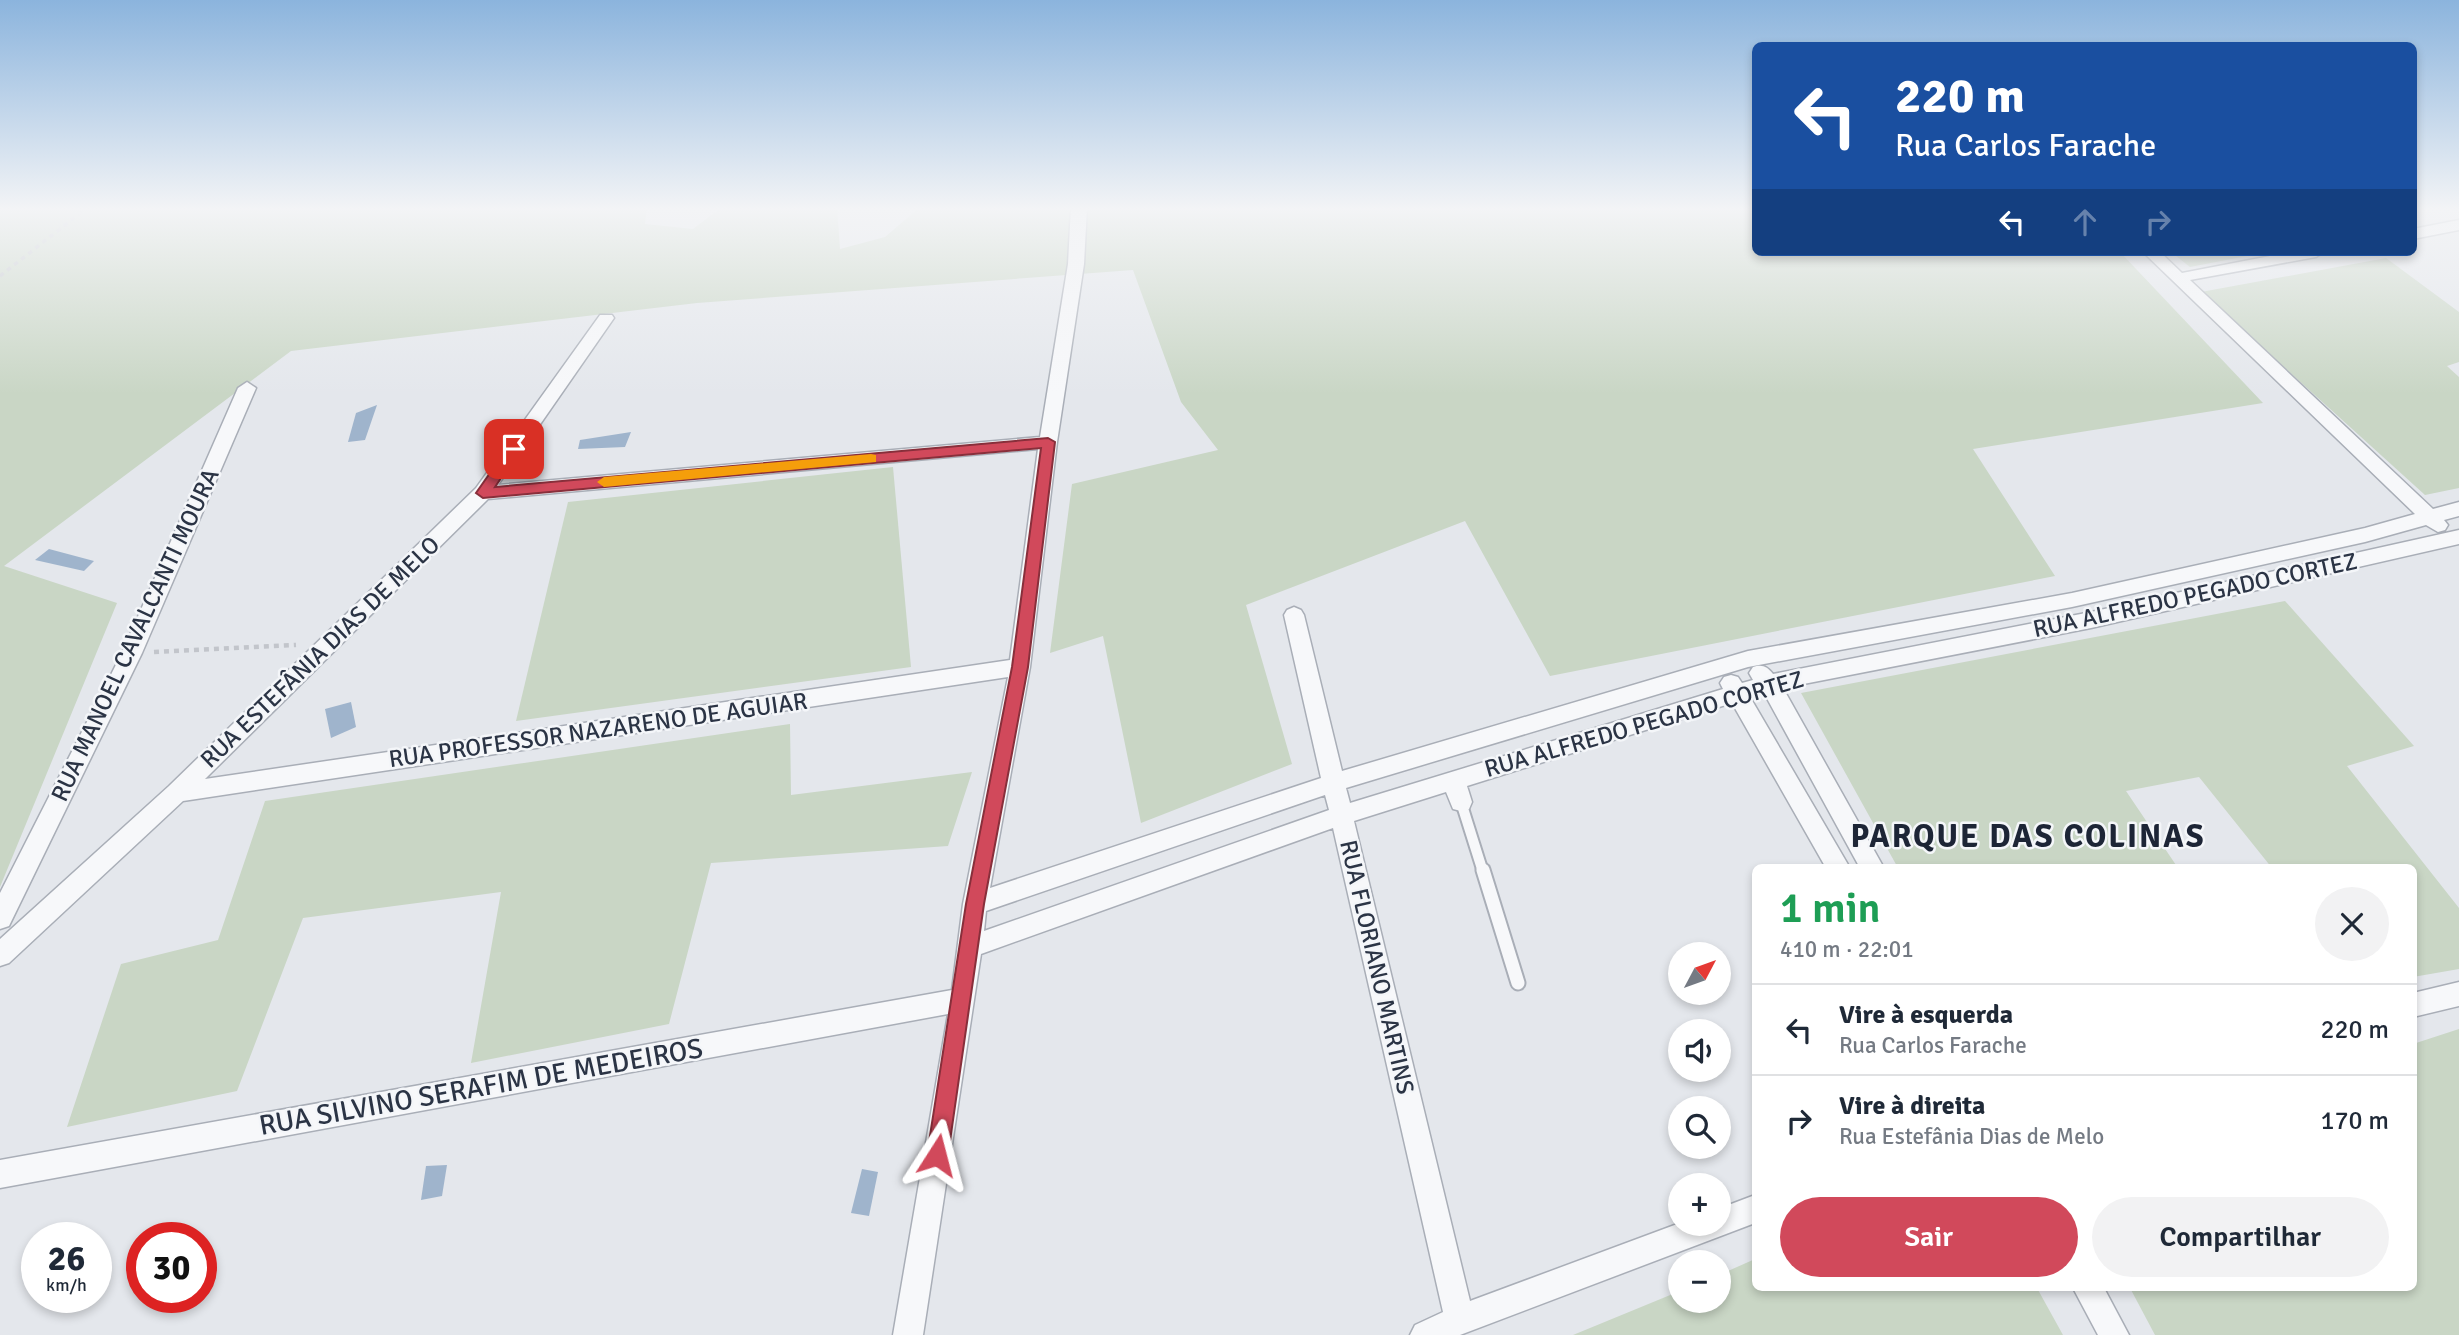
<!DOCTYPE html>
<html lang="pt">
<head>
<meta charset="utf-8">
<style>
  :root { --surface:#fff; --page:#f2f2f3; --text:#1f2937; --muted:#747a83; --line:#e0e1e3; --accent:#d1495b }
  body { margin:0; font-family:Signika,sans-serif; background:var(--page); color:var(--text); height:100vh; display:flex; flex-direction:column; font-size:26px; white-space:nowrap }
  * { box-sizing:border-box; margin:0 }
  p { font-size:23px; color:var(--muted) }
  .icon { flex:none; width:38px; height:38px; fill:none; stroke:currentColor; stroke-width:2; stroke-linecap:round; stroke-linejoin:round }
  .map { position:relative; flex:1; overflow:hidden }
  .side { position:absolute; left:1752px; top:864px; width:665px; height:427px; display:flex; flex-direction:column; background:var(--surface); border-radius:10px; box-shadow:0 4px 10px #0003 }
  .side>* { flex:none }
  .hud { position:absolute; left:1752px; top:42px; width:665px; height:214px; border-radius:10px; box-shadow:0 4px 10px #0003; background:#1a4fa0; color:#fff; overflow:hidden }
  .needle { width:46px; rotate:49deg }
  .controls { position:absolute; left:1668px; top:942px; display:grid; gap:14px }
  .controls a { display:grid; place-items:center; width:63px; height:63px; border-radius:50%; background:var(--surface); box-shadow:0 4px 10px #0003; font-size:35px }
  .speed { position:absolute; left:21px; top:1222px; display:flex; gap:14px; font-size:35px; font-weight:700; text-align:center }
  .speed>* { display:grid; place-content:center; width:91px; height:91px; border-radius:50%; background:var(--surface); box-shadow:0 4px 10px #0003; line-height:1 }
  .speed small { font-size:18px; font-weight:400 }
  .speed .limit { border:10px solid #d22; background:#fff; color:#111 }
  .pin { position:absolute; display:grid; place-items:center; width:60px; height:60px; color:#fff; margin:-30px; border-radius:14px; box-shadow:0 4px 10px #0006 }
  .me { position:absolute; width:77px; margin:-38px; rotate:9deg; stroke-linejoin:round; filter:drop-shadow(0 0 5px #0008) }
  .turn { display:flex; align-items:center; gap:24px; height:147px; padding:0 28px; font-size:32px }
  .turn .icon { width:91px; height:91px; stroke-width:2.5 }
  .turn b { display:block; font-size:49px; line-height:60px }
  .lanes { display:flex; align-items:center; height:66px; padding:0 28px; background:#0003; justify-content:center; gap:35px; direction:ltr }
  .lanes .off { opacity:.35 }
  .round { display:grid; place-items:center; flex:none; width:74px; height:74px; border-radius:37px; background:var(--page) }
  .summary { display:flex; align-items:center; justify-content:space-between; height:119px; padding:0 28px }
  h1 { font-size:42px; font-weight:600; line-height:52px; color:#1e9e55 }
  .primary-button { display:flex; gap:14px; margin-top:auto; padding:14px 28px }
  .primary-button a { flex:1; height:80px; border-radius:42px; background:var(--accent); color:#fff; font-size:28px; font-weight:600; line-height:80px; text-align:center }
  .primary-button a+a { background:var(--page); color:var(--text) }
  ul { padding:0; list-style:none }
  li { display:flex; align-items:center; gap:21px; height:91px; padding:0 28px; border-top:2px solid var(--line) }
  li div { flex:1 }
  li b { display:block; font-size:26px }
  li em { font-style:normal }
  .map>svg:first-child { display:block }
</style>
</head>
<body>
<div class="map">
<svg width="2459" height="1335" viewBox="0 0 2459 1335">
  <rect width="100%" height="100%" fill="#e4e7ec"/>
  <g fill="#c9d6c5">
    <path d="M0,207h647l-2,17 48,5 29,-22h115l3,42 45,-12 35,-30h835v45h365l143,151 -290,46 82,127 -505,100 -85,-155 -219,84 46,159 -151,59 -38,-187 -53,17 22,-169 146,-34 -37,-48 -48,-132 -436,33 -406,48 -287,215 113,37 -117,284z"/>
    <path d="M2171,252h97l-78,15z"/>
    <path d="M2386,258l73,54v50l-12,4 12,11v111l-34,7 -224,-203z"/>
    <path d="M893,467l18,200 -395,54 52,-219z"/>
    <path d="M2285,601l129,145 -67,20 112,142v61l-46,8v-109h-141l-73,-91 -73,14 52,77h-280l-97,-175z"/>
    <path d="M790,724l1,71 181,-23 -24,74 -237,17 -42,161 -198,39 30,-171 -198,26 -66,173 -170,36 54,-163 97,-24 47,-139z"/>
    <path d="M2459,1029v306h-304l-25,-47h283v-244z"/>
    <path d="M1755,1259v29h282l26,47h-490l107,-44v9h38l1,-25z"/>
  </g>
  <g fill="#9fb4cc">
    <path d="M377,405l-12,35 -17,2 8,-29z"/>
    <path d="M631,432l-6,15 -47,2 2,-9z"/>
    <path d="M49,549l45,12 -10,10 -49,-11z"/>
    <path d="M351,702l5,25 -25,11 -6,-29z"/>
    <path d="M447,1165l-5,31 -21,4 5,-34z"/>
    <path d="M862,1169l16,3 -9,44 -18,-3z"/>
  </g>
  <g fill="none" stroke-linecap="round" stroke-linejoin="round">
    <defs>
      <path id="service-far1" d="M1461,802l22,70"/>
      <path id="service" d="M1483,870l35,113"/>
      <g id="minor">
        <path d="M1071,207h16l-3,57 -27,178 -27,225 -40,221 331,-110 -37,-163 3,-5 7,-3 7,3 3,5 38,156 406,-120 324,-58 293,-65 50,-14 -272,-262h17l22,21 109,-21h33l-8,5 -126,23 243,229 26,-7v14l-15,4 4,5 -3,5 -7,2 -12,-7 -61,17 -293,65 -324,60 -402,121 4,15 373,-114 -3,-6 4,-6 7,-2 7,2 4,6 11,-3 -4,-7 4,-6c9,-3 14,-1 20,7l318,-62 368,-82v14l-368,84 -308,60 101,180h-24l-96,-175 -14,4 100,171h-24l-94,-165 -265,83 5,16 -3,7 -8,2 -8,-2 -7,-17 -92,29 116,480 210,-78h38v-14l37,-14v28l-295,112h-50l5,-10 28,-13 -110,-484 -352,126 -58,381h-30l55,-321 -948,174v-28l952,-170 11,-86 45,-227 -825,124 -174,162 -9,3v-27l169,-153 307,-298 124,-173h12l2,3 -116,167 542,-48 28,-173zM1038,449l-28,211 -805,119 283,-280zM1325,795l4,15 -345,121 2,-20z"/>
        <path d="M2459,220v10l-46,9v-10z"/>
        <path d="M247,382l9,6 -114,265 -133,273 -9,3v-36l122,-240 116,-265z"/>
        <path d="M2459,982v24l-46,11v-24z"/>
        <path d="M2073,1288h31l25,47h-31z"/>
      </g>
    </defs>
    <use href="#service-far1" stroke="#a9aeb7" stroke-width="14"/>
    <use href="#service" stroke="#a9aeb7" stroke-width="17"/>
    <use href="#minor" stroke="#a9aeb7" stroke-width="3"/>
    <path stroke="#c2c5cb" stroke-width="3.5" stroke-dasharray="4.5 4.5" stroke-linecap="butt" d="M0,276l88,-69"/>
    <path stroke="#c2c5cb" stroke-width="4.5" stroke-dasharray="5 5" stroke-linecap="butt" d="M154,652l142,-7"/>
    <use href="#service-far1" stroke="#f7f8fa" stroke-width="10"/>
    <use href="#service" stroke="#f7f8fa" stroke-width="13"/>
    <use href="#minor" fill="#f7f8fa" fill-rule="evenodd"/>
  </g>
  <linearGradient id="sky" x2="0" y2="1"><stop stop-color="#8bb4dd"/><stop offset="0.53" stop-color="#f3f4f6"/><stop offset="1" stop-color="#f3f4f6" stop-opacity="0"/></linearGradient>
  <rect width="2459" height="394" fill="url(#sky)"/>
  <path fill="#d1495b" stroke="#882f3b" stroke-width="2" d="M1048,438l7,4 -27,225 -44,237 -36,251 -3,7 -8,3 -7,-3 -3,-7 39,-251 46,-237 29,-219 -558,50 -7,-5 33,-47 5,-2 7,5 -26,38z"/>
  <path fill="#f59e0b" d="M871,454l5,1v7l-272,25 -7,-5 7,-5z"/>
  <g text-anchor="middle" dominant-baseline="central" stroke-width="5" stroke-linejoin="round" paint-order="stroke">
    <g font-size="24" fill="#2b3445" stroke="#f4f6f9">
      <text transform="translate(2195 595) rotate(-12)">RUA ALFREDO PEGADO CORTEZ</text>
      <text transform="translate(135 635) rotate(-65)">RUA MANOEL CAVALCANTI MOURA</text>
      <text transform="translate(320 652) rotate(-44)">RUA ESTEFÂNIA DIAS DE MELO</text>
      <text transform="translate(1644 724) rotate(-16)">RUA ALFREDO PEGADO CORTEZ</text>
      <text transform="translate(598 730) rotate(-8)">RUA PROFESSOR NAZARENO DE AGUIAR</text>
      <text transform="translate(1377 967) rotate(77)">RUA FLORIANO MARTINS</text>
    </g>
    <g font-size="28" fill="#2b3445" stroke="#f4f6f9">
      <text transform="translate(481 1087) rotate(-10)">RUA SILVINO SERAFIM DE MEDEIROS</text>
    </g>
    <g font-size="32" font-weight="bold" letter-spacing="2" fill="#1d2536" stroke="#f4f6f9">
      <text x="2028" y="836">PARQUE DAS COLINAS</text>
    </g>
  </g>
</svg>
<div class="controls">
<a><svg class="needle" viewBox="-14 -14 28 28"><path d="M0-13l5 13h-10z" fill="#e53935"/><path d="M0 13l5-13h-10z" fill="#747a83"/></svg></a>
<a><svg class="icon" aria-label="sound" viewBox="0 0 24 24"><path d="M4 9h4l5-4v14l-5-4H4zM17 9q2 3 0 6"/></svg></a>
<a><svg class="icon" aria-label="search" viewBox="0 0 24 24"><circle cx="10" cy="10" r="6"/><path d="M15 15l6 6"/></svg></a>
<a>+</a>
<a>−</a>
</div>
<div class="speed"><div>26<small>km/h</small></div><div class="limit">30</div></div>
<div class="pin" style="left:514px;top:449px;background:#d93025"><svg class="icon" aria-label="arrive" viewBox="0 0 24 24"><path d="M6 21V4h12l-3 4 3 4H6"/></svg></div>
<svg class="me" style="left:937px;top:1155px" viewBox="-20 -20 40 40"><path d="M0-17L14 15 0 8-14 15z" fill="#d1495b" stroke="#fff" stroke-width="4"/></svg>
<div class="hud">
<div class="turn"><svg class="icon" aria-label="left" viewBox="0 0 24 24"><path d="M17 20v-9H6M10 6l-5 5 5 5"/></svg><div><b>220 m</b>Rua Carlos Farache</div></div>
<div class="lanes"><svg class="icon" aria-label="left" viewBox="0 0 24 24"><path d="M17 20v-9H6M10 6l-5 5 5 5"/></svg><svg class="icon off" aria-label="ahead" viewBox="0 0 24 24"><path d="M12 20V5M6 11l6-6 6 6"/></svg><svg class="icon off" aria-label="right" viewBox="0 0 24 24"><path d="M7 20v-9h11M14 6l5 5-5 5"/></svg></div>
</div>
<section class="side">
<div class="summary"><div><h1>1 min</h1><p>410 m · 22:01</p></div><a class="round"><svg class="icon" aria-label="close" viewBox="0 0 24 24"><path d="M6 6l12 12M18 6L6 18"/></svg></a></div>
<ul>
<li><svg class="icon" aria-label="left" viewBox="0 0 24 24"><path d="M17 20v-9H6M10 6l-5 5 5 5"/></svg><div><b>Vire à esquerda</b><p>Rua Carlos Farache</p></div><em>220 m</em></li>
<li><svg class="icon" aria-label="right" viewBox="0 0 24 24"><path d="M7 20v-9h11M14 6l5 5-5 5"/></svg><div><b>Vire à direita</b><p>Rua Estefânia Dias de Melo</p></div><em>170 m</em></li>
</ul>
<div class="primary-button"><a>Sair</a><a>Compartilhar</a></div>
</section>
</div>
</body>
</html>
